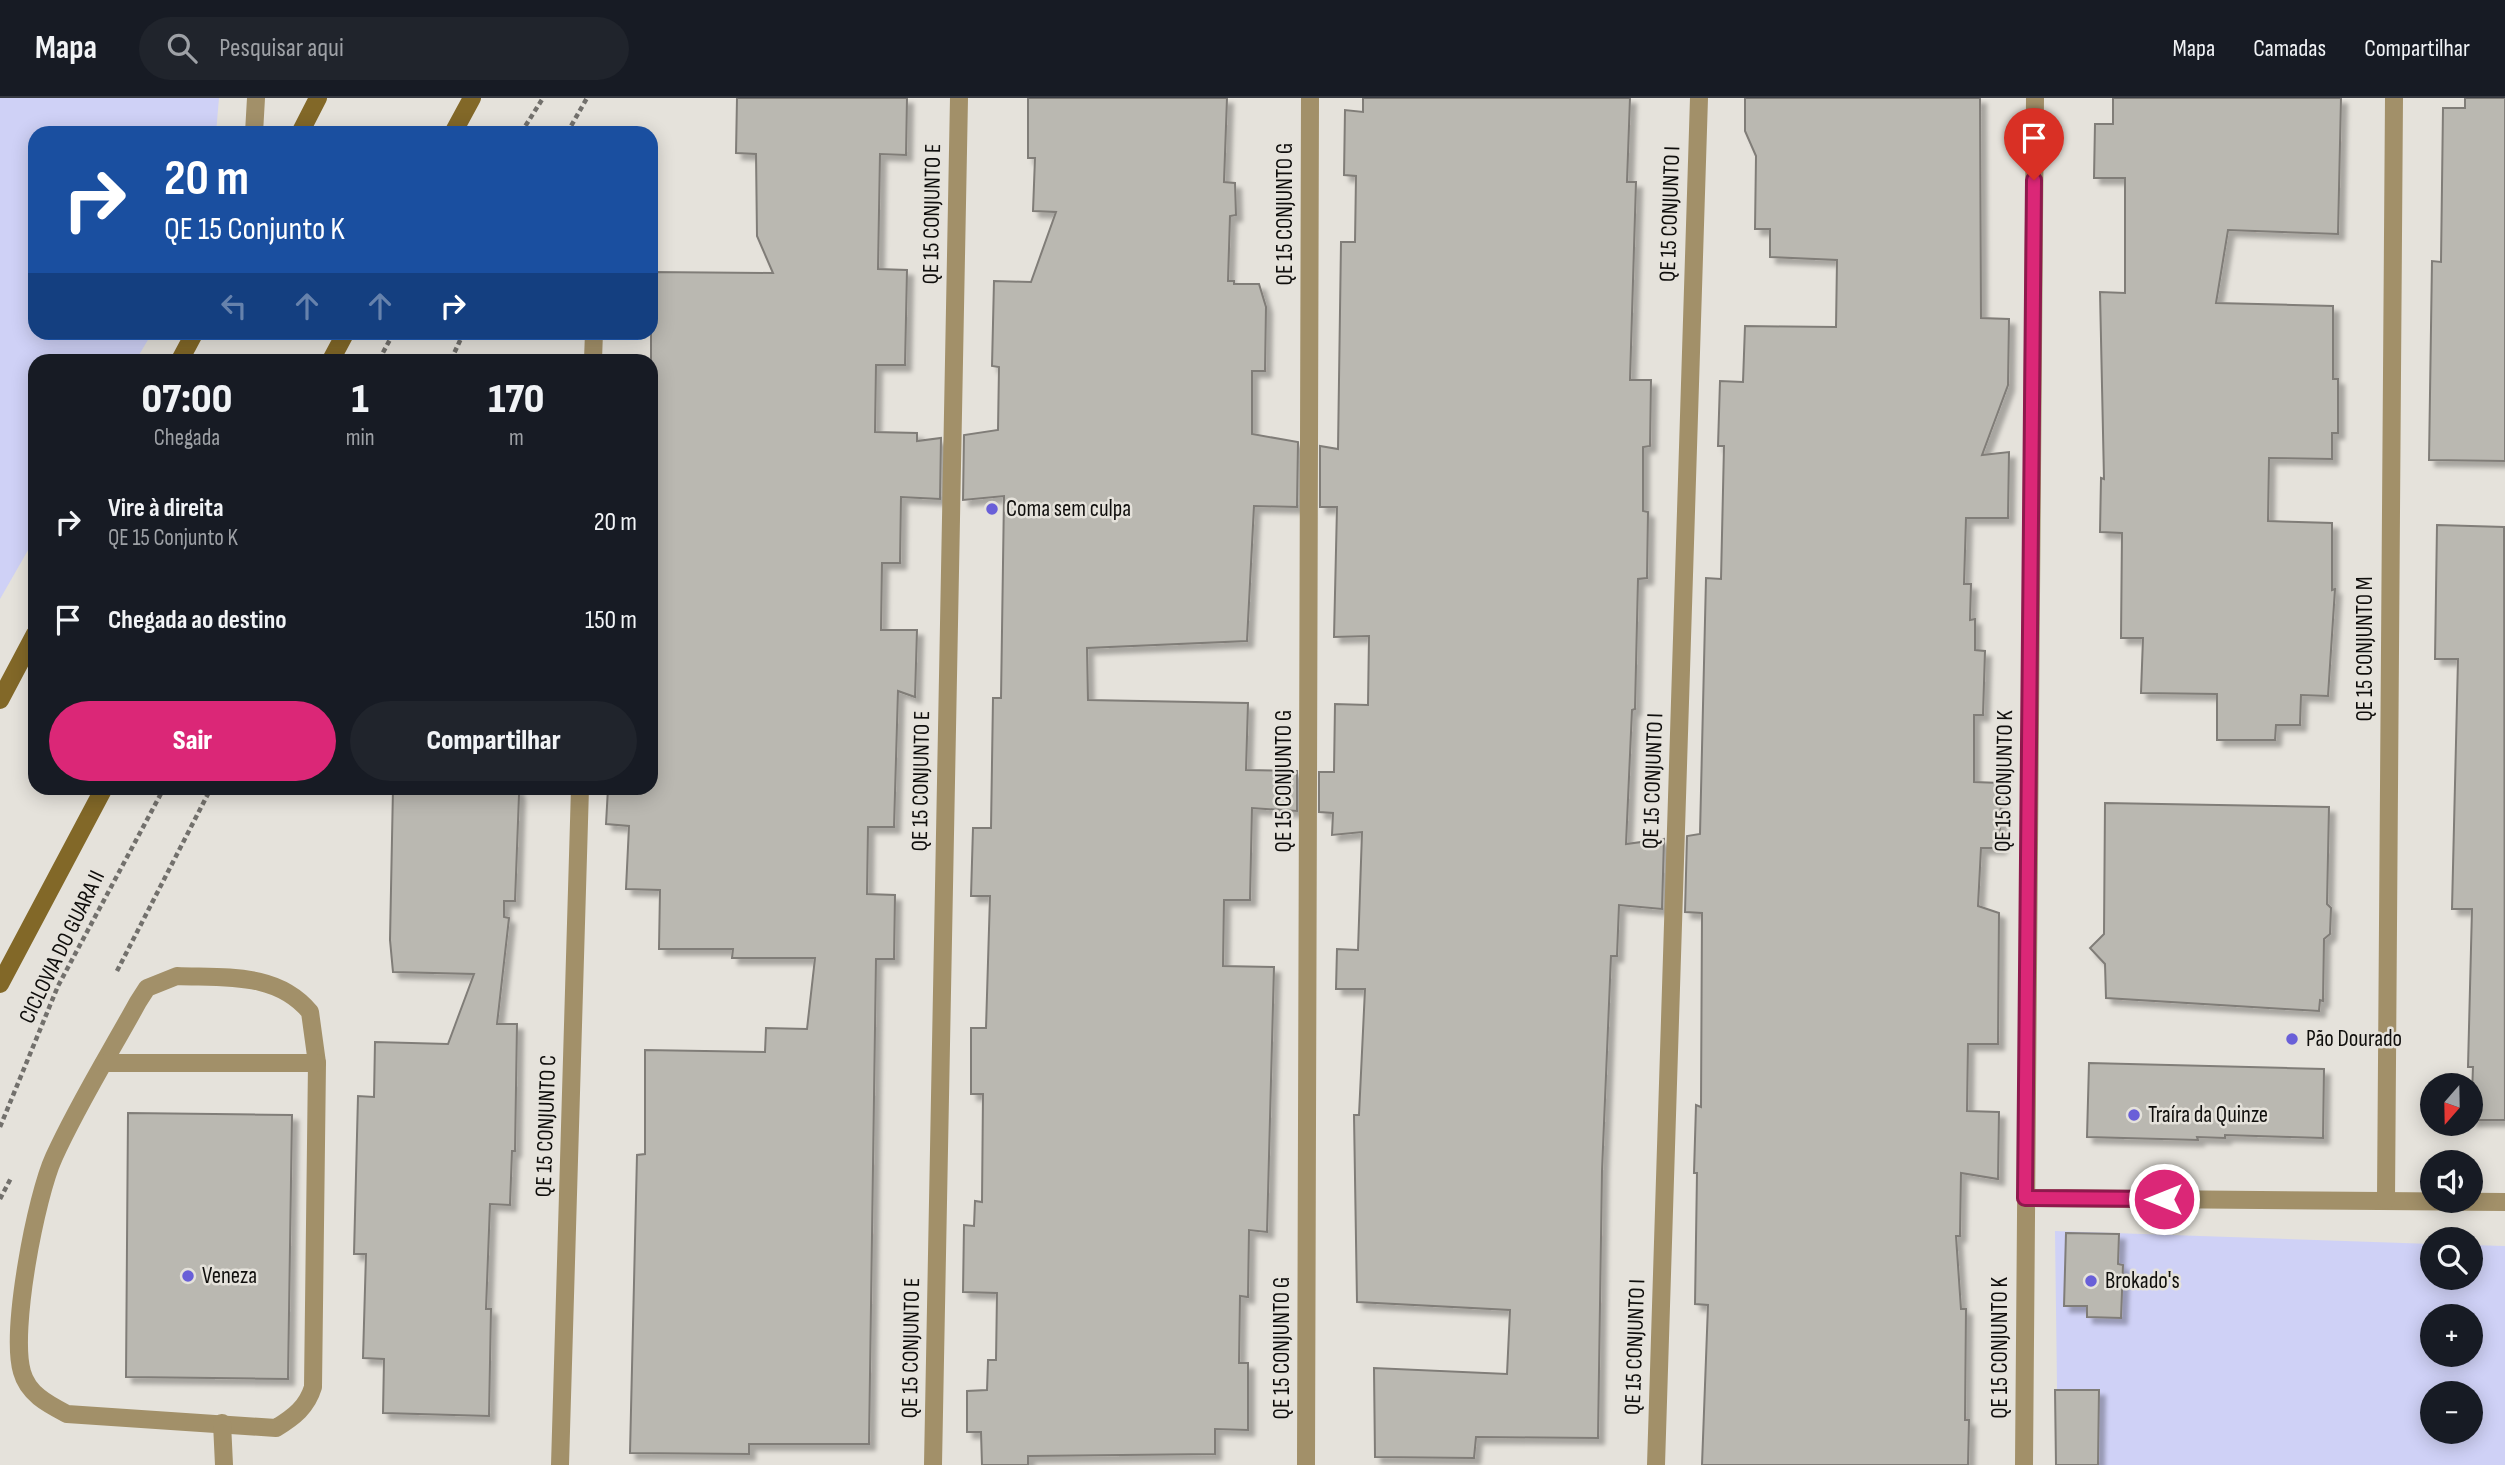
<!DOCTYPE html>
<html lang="pt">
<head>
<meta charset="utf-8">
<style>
  :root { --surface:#171b24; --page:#20242c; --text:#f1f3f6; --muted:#9ea1a6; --line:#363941; --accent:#db2777 }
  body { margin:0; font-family:"Sofia Sans Condensed",sans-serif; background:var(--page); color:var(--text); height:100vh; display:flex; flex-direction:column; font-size:26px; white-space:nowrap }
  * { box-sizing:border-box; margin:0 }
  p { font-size:23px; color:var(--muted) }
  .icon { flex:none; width:38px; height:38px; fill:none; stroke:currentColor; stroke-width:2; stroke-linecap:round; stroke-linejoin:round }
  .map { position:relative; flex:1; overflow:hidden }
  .sheet { position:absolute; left:28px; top:256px; width:630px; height:441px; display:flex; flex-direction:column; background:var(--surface); border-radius:21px; box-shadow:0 4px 18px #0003 }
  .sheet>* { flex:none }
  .banner { position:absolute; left:28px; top:28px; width:630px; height:214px; border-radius:21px; box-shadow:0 4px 18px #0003; background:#1a4fa0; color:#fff; overflow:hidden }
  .needle { width:46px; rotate:200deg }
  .fabs { position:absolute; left:2420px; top:975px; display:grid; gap:14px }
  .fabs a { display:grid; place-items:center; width:63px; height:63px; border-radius:50%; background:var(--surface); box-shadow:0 4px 18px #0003; font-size:35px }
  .pin { position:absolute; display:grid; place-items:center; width:60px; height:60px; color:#fff; margin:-72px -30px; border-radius:50% 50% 50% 0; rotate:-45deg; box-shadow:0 0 7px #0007 }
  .pin .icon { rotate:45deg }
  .me { position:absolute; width:77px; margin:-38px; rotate:270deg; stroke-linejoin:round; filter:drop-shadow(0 0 5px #0008) }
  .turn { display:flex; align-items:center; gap:24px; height:147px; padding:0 21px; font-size:32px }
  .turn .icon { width:91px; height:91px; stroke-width:2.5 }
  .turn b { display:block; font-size:49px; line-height:60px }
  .lanes { display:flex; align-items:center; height:66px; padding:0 21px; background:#0003; justify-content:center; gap:35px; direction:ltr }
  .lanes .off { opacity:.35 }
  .eta { display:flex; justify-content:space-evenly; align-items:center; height:119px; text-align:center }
  .eta b { font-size:42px; font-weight:800; line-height:49px }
  .button { display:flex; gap:14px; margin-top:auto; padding:14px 21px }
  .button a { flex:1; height:80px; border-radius:42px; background:var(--accent); color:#fff; font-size:28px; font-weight:800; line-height:80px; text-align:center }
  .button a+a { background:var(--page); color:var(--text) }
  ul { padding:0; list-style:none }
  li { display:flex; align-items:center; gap:21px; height:98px; padding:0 21px }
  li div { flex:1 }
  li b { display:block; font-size:26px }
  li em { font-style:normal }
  header { display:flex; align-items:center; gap:42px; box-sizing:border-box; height:98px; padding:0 35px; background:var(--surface); border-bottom:2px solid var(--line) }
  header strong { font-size:33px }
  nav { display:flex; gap:38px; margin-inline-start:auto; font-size:24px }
  .search { width:490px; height:63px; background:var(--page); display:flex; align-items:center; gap:18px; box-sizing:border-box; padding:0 24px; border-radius:38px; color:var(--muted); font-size:26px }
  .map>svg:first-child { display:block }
</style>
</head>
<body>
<header>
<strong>Mapa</strong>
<div class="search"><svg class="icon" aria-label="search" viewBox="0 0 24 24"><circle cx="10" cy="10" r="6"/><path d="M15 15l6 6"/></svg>Pesquisar aqui</div>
<nav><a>Mapa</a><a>Camadas</a><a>Compartilhar</a></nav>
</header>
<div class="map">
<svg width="2505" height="1367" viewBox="0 0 2505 1367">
  <defs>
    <filter id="shadow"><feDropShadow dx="6" dy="6" stdDeviation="2" flood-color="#0004"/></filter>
  </defs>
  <rect width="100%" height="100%" fill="#e5e2db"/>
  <g fill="#cfd1f6" fill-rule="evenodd">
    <path d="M0,0h219l-3,35h-181v199l117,1 -16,27h-101v178l-35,61z"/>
    <path d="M2055,1133l377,13v34h39v-33l34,1v219h-447zM2432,1218h39v38h-39zM2432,1295h39v39h-39z"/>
  </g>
  <g fill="#bab8b1" stroke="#807d78" stroke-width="2" filter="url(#shadow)">
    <path d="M737,0h170l-1,57 -26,-1 -2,115 29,1 -2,95h-29l-1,67 42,1v8l24,-3 -1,61 -39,-2 -1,66h-18l-1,67h36l-2,67 -17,-6 -4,136h-26l-1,67 28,1 -1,64h-18l-7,485h-120v10l-119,-1 7,-298 8,-1v-104l120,2 1,-24 41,1 8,-71h-83l1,-9h-74l1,-59 -34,-1 3,-63 -23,-2 2,-36h43v-516l122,1 -16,-37 -1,-82 -20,-1z"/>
    <path d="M1028,0h199l-3,84 11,1 1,32 -6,1 -2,65h6v3h25l7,23 -1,64h-13v63l46,8 -1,65 -43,-1 -7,135 -160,7 1,52 160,3 -2,67 51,1v40l-45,-3 -2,92h-26l-1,66 51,1 -7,265 -18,-2 -1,67 -8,-1 -1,67h9v67l-33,-1v25l-187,2v9h-46l-1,-33h-14v-41l20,-1 1,-30h8l1,-67 -34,-1 1,-67 10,1 1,-25 7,1 1,-108h-12v-66h15l4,-132h-19l2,-68h18l2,-130h8l3,-202 -41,4 1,-65 34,-5 1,-63 -7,-1 2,-85 37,1 25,-70 -23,-1 2,-53h-7z"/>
    <path d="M1363,0h267l-3,84h9l-6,198h21l-1,66 -7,1v64l5,1 -1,66 -9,1 -3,130 -3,1 -6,134 38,-5 -2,70 -43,-4 -2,51h-6l-9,215 -4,267 -122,-1 -2,21 -99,-1 -1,-89 133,6 3,-64 -153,-8 -3,-187h5l6,-126h-29l1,-40 21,1 4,-118 -30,3 1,-22 -14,-1v-40h15l1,-68 33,1 1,-69 -35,1 3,-130h-17v-61l18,3 3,-207h14l1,-66 -12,-1 1,-65 18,2z"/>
    <path d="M1745,0h235l1,220 28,1 -1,66 -26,70 27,-3 -1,66h-42l-2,66h7l-1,36 5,-1v31l10,1 -2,64h-9v67l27,1 -1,65h-19l-3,58 21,7 -1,131h-30l-1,67 32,1 -1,67 -37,-6 -1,63h-4l5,73h5l-1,111h4l-1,45h-266l6,-160 -13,-1 2,-131h-3l2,-68 5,2 1,-194 -17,-1 2,-76 13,-2 6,-256 15,1 3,-133h-6l2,-65 23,1 2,-56 91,1 1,-67 -67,-3v-28h-15l1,-73 -11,-25z"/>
    <path d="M2113,0h228l-3,136 -110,-4 -12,73 117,3v73h5v54h-6v26l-63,-1 -1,63 64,2v67l3,-1 -7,107 -27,-1 -1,30h-24l-1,15h-58v-46l-76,-1 2,-55h-22l1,-105 -22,-1 1,-54 3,1 -4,-187 25,1v-115h-31l1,-54h18z"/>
    <path d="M2465,0h40v363l-76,-1 3,-199 9,1 2,-154h22z"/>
    <path d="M2437,427l67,2 1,593h-34l2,-53h-5l4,-158h-20l6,-250h-23z"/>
    <path d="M393,690h124l2,7 -4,106h-11v16l5,1 -12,106h20l-2,127h-3l-2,54 -20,-1 -4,105h5l-2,107 -106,-3 1,-54 -21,-1 3,-104h-12l4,-158 16,1 1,-55 73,2 26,-70 -81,-2 -3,-32z"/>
    <path d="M2105,705l224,4 -2,97 4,4 -1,26 -6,5 -1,62 -3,-1 -1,11 -213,-13 -1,-34 -15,-16 14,-14z"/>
    <path d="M2089,965l235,6 -1,69 -98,-3v3l-28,-1 1,3 -111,-3z"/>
    <path d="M128,1015l164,2 -4,264 -162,-2z"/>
    <path d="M2066,1135l53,1 -1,30 5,1 -2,53 -34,-1v-11h-23z"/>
    <path d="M2055,1292h44l-1,75h-42z"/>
  </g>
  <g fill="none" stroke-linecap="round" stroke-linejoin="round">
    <g stroke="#72706c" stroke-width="4.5" stroke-dasharray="5 3.5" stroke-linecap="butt">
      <path d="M521,35l22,-35"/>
      <path d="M567,35l20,-35"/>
      <path d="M379,262l15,-28"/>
      <path d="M451,262l13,-28"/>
      <path d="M117,873l94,-183"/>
      <path d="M0,1029l58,-141 106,-198"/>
      <path d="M0,1101l11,-21"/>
    </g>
    <g stroke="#a29069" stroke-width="18">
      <path d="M254,35l2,-35"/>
      <path d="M177,878c48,2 100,-4 133,36l7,51 -4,324c-6,20 -19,30 -37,41l-209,-14c-19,-10 -39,-20 -45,-42 -12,-41 14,-176 32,-215 24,-53 56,-104 84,-155l9,-14z"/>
      <path d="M104,965h213"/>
      <path d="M222,1325l2,42"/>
    </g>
    <g stroke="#a29069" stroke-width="18">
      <path d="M593,262l1,-28"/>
      <path d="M2025,1100l480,4"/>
      <path d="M2386,1102l8,-1102"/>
      <path d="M560,1367l20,-677"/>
      <path d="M933,1367l26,-1367"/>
      <path d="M1306,1367l4,-1367"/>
      <path d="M1656,1367l43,-1367"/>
      <path d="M2024,1367l11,-1367"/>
    </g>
    <g stroke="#826828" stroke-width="18">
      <path d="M300,35l18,-35"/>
      <path d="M453,35l19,-35"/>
      <path d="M180,262l15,-28"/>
      <path d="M331,262l15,-28"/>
      <path d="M0,602l35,-66"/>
      <path d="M0,886l104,-196"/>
    </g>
  </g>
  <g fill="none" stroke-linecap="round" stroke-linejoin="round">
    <defs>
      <path id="route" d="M2034,82l-9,1018 139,1"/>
    </defs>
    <use href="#route" stroke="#8e194d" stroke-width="18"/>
    <use href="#route" stroke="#db2777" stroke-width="12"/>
  </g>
  <g fill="#695fd8" stroke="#e5e2db" stroke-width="2.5">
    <circle cx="992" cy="411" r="7"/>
    <circle cx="2292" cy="941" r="7"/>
    <circle cx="2134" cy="1017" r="7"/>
    <circle cx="188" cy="1178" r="7"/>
    <circle cx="2091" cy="1183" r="7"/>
  </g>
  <g text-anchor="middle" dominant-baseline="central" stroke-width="5" stroke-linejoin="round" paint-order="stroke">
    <g font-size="23" fill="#0f0e0c" stroke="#e5e2db">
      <text transform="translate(932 116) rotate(-89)">QE 15 CONJUNTO E</text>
      <text transform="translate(1285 116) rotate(-90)">QE 15 CONJUNTO G</text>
      <text transform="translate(1670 116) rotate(-88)">QE 15 CONJUNTO I</text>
      <text transform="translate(2365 551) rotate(-90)">QE 15 CONJUNTO M</text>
      <text transform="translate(921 683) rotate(-89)">QE 15 CONJUNTO E</text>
      <text transform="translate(1284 683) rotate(-90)">QE 15 CONJUNTO G</text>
      <text transform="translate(1653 683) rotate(-88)">QE 15 CONJUNTO I</text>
      <text transform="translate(2004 683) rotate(-89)">QE 15 CONJUNTO K</text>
      <text transform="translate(62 849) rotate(-64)">CICLOVIA DO GUARA II</text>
      <text transform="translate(546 1028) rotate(-88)">QE 15 CONJUNTO C</text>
      <text transform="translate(1635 1249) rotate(-88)">QE 15 CONJUNTO I</text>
      <text transform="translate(911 1250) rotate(-89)">QE 15 CONJUNTO E</text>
      <text transform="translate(1282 1250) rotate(-90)">QE 15 CONJUNTO G</text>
      <text transform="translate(2000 1250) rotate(-90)">QE 15 CONJUNTO K</text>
    </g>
    <g font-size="23" fill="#0f0e0c" stroke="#e5e2db" text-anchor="start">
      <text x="1006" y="411">Coma sem culpa</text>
      <text x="2306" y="941">Pão Dourado</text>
      <text x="2148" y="1017">Traíra da Quinze</text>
      <text x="202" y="1178">Veneza</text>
      <text x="2105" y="1183">Brokado's</text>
    </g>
  </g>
</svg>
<div class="fabs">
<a><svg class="needle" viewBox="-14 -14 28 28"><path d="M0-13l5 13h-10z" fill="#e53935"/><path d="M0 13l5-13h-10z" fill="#9ea1a6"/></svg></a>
<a><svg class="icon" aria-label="sound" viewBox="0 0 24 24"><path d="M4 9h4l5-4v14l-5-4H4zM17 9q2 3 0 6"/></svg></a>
<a><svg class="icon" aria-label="search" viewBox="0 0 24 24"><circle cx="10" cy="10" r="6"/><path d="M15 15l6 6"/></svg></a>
<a>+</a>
<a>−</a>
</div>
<div class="pin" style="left:2034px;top:82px;background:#d93025"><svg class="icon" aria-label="arrive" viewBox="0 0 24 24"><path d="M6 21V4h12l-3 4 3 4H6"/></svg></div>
<svg class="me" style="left:2164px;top:1101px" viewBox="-20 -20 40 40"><circle r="17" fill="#db2777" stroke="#fff" stroke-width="3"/><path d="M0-11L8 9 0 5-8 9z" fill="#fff"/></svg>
<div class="banner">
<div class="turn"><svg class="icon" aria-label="right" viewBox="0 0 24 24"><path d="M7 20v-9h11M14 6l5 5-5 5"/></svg><div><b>20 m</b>QE 15 Conjunto K</div></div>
<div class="lanes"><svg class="icon off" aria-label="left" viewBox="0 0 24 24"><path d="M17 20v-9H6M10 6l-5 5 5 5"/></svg><svg class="icon off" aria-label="ahead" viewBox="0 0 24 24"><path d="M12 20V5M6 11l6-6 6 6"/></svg><svg class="icon off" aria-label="ahead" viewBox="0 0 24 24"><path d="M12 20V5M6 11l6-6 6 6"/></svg><svg class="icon" aria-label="right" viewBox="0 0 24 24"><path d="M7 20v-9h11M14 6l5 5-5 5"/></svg></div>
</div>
<section class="sheet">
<div class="eta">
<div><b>07:00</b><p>Chegada</p></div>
<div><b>1</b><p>min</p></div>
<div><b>170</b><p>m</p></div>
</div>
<ul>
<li><svg class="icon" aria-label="right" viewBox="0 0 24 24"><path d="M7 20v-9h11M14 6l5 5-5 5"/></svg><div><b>Vire à direita</b><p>QE 15 Conjunto K</p></div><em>20 m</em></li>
<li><svg class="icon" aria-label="arrive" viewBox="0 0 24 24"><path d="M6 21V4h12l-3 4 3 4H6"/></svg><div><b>Chegada ao destino</b></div><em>150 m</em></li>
</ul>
<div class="button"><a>Sair</a><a>Compartilhar</a></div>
</section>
</div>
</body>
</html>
